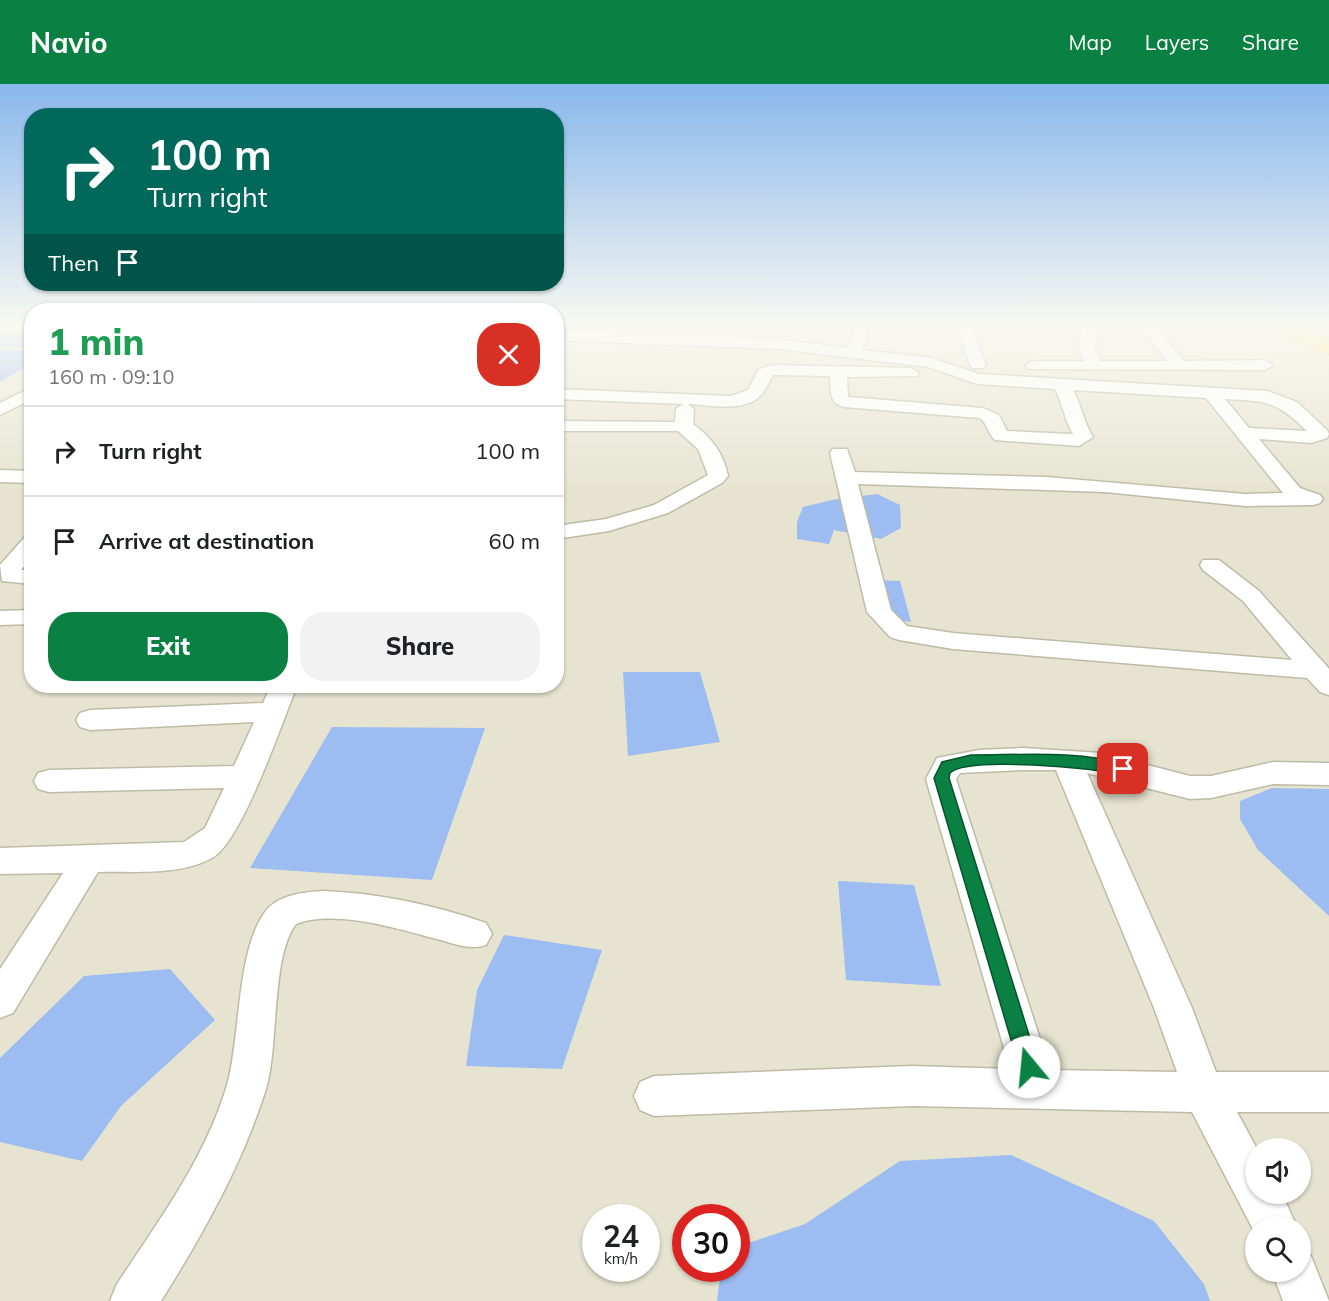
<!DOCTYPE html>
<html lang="en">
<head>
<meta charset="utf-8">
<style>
  :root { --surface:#fff; --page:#f2f2f2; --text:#202124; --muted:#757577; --line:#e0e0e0; --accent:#0b8043 }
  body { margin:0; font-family:Mulish,sans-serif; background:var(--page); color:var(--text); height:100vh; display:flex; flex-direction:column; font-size:22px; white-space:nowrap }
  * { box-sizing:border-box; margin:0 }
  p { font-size:20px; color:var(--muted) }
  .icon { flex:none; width:33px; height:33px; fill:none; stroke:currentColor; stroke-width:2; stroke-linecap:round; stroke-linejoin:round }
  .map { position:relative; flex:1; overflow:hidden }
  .details { position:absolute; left:24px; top:219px; width:540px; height:390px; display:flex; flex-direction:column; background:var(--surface); border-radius:24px; box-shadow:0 2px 4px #0004 }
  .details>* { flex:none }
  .banner { position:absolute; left:24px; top:24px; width:540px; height:183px; border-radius:24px; box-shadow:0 2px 4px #0004; background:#00695c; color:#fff; overflow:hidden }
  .fabs { position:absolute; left:1245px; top:1054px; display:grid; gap:12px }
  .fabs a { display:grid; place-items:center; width:66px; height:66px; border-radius:50%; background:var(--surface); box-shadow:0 2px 4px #0004; font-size:30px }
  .speed { position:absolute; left:582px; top:1120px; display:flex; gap:12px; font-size:30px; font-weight:700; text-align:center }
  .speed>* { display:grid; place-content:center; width:78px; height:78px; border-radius:50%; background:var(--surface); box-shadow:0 2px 4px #0004; line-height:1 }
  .speed small { font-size:15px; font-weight:400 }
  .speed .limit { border:9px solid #d22; background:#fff; color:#111 }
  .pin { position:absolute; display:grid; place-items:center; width:51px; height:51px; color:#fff; margin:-26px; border-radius:12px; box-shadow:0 3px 9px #0006 }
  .me { position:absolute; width:66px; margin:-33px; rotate:343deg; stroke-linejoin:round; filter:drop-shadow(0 0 4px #0008) }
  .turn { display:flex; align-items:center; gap:21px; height:126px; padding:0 24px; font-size:27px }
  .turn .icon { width:78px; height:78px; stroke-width:2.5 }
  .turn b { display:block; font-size:42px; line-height:51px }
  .then { display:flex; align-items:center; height:57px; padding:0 24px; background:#0003; gap:12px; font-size:22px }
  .round { display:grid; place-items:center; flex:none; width:63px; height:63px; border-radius:24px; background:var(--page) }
  .overview { display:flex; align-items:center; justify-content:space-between; height:102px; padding:0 24px }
  h1 { font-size:36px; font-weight:800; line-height:45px; color:#1e9e55 }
  .cta { display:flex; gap:12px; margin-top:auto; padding:12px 24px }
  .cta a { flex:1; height:69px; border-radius:24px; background:var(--accent); color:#fff; font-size:24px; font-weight:800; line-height:69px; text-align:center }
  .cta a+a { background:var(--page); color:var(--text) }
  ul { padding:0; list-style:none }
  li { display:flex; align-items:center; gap:18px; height:90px; padding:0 24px; border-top:2px solid var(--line) }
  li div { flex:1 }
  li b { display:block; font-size:22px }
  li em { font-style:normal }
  header { display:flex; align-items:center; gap:36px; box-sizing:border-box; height:84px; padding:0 30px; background:var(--accent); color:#fff }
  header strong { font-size:28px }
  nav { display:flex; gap:33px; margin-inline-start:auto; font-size:21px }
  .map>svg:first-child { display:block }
</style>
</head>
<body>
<header>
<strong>Navio</strong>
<nav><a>Map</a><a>Layers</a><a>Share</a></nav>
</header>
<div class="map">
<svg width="1329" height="1217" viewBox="0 0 1329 1217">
  <rect width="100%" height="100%" fill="#f2f1e3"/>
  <path fill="#e6e4d0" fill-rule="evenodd" d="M0,241h31l1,361h524l1,-361h772v976h-1329zM1256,1065h44v45h-44zM596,1134h50v51h-50zM686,1134h50v51h-50zM1256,1143h44v45h-44z"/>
  <g fill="#9cbcf2">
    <path d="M0,249l31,1v13h-31z"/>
    <path d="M0,265l31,2v13l-31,18z"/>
    <path d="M877,410l23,11 1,23 -20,11 -47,-9 -5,14 -32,-5v-17l6,-15 29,-7z"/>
    <path d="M877,496l23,1 11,41 -30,-4z"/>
    <path d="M623,588h77l20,70 -92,14z"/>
    <path d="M332,643l153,1 -53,152 -182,-12z"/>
    <path d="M1272,704l57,1v127l-71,-66 -18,-31v-18z"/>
    <path d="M838,797l76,4 27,101 -95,-6z"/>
    <path d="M504,851l98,15 -40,119 -96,-3 11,-76z"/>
    <path d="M170,885l45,51 -94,86 -39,55 -82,-19v-84l84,-82z"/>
    <path d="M1011,1071l143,66 50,63 6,17h-493l4,-32h15l1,-22 68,-23 95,-63z"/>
  </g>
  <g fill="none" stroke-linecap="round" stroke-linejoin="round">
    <defs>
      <g id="minor">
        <path d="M856,241h14l-8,25 69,8 48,16 288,17 30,11 30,28 2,4 -2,4 -16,5 -52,-4 41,49 20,7 3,4 -3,4 -7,2 -68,1 -140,-14 -247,-8 33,126 16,16 46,7 339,27 -49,-59 -40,-31 -3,-5 3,-5h16l40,31 66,73 4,5v26l-9,-3 -13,-14 -354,-29 -54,-9 -9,-3 -23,-25 -37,-159 3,-4h14l8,23 191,5 199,17 38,-1 -77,-95 -133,-8c9,16 10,31 20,47l-14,9 -84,-6c-8,-7 -7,-17 -16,-22l-135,-11c-16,-4 -13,-18 -14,-31l-57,-1c-4,6 -6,14 -12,20 -16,18 -52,10 -73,9l6,5 -1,15c18,13 31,30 35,52l-6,7 -54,30 -59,18 -53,8v-13l50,-7 48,-14 54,-30 -10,-26 -20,-18h-122v-10l116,1 3,-1 1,-12 7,-5 -127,-5v-10l175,7 17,-6 11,-21 14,-4 138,3 8,5 -2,3 -70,1 1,20 135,11 16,7 8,16 66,3c-9,-15 -10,-30 -18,-45l-78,-5 -49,-17 -149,-18 -223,-9v-10l223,9 68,9zM1225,315c42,2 51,2 82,32l-58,-3z"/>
        <path d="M956,241h14l16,40 -2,3h-12l-2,-3z"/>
        <path d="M1080,241h14l5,9 -5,12 6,15h67l-28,-36h15l30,36 81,-1 8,5 -8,5 -237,-1 -2,-3 2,-3 6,-2h50l-6,-15 5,-12z"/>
        <path d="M32,303v12l-32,16v-12z"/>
        <path d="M0,386l32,1v12l-32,-1z"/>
        <path d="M32,453v20l-11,13h11v14l-30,-3 -2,-16 24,-27z"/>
        <path d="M32,526v14l-32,1v-14z"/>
        <path d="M271,602h26c-15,36 -55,156 -85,172 -33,18 -76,13 -114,14l-85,141 -13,5v-49l63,-96 -63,1v-26l184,-6 21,-14 19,-40 -175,4 -11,-3 -4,-8 4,-8 11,-3 185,-4 20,-44 -164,8 -10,-3 -4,-7 4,-7 10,-3 173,-7z"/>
        <path d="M1023,664l78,5 89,23h21l62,-14 56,1v22l-56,-1 -62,14 -21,1 -103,-26 105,235 24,64h113v40h-92l20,37 -1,45h26l15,33h-41v8l-64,-123 -280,-6 -258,10 -14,-6 -6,-14 6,-14 14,-6 258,-10 98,3 -84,-290 11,-21 42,-8zM1023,686h33l98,238 23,64 -127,-2 -94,-291 4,-6z"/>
        <path d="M323,807c55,2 111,14 163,32l6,11 -6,11c-18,6 -35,-3 -53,-7 -37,-10 -100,-29 -137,-14 -25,32 -17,121 -30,165 -24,76 -63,145 -105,212h-51l7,-17c41,-62 89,-127 110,-199 14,-50 9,-133 38,-173 12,-17 39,-20 58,-21z"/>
        <path d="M1300,1167l11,5 18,45h-46l-11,-29h28z"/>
      </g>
      <path id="highway" d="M1270,241h24l35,16v13l-56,-25z"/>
    </defs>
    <use href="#minor" stroke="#bdbba5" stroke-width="3"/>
    <use href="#highway" stroke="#e1c72d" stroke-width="3"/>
    <use href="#minor" fill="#fff" fill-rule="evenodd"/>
    <use href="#highway" fill="#ffed61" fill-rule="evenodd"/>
  </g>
  <linearGradient id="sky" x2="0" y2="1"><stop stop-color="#89b7ec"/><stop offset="0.59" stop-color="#f9f9f2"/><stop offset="1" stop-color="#f9f9f2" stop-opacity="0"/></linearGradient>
  <rect width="1329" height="411" fill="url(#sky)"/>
  <path fill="#0b8043" stroke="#07532c" stroke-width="1.5" d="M971,671c52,0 107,-5 157,10l2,4 -7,6c-26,-7 -156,-19 -173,-2l-1,5 90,289 -2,7 -8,3 -7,-3 -3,-7 -85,-289 8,-16z"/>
</svg>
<div class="fabs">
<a><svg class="icon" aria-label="sound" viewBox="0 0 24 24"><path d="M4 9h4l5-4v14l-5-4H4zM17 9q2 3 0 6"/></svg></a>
<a><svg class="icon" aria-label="search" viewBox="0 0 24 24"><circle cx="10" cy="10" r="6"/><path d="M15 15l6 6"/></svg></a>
</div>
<div class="speed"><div>24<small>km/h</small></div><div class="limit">30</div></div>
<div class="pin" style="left:1123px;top:685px;background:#d93025"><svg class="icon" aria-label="arrive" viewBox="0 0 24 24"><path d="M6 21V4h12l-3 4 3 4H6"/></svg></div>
<svg class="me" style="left:1029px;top:983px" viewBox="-20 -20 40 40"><circle r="19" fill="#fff"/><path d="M0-13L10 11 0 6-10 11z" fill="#0b8043"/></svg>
<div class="banner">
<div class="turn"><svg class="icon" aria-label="right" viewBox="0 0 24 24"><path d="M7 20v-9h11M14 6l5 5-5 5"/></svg><div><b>100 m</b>Turn right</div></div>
<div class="then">Then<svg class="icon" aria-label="arrive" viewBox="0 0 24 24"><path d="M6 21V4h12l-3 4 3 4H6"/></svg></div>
</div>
<section class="details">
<div class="overview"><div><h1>1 min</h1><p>160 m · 09:10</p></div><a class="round" style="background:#d93025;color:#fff"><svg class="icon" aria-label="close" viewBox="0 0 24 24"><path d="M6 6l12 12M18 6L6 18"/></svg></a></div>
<ul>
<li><svg class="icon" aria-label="right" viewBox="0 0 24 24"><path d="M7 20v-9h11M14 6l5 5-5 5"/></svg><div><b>Turn right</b></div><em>100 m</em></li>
<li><svg class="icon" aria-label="arrive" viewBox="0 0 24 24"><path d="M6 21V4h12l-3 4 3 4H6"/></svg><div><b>Arrive at destination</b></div><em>60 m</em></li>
</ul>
<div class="cta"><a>Exit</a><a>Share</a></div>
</section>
</div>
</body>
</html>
